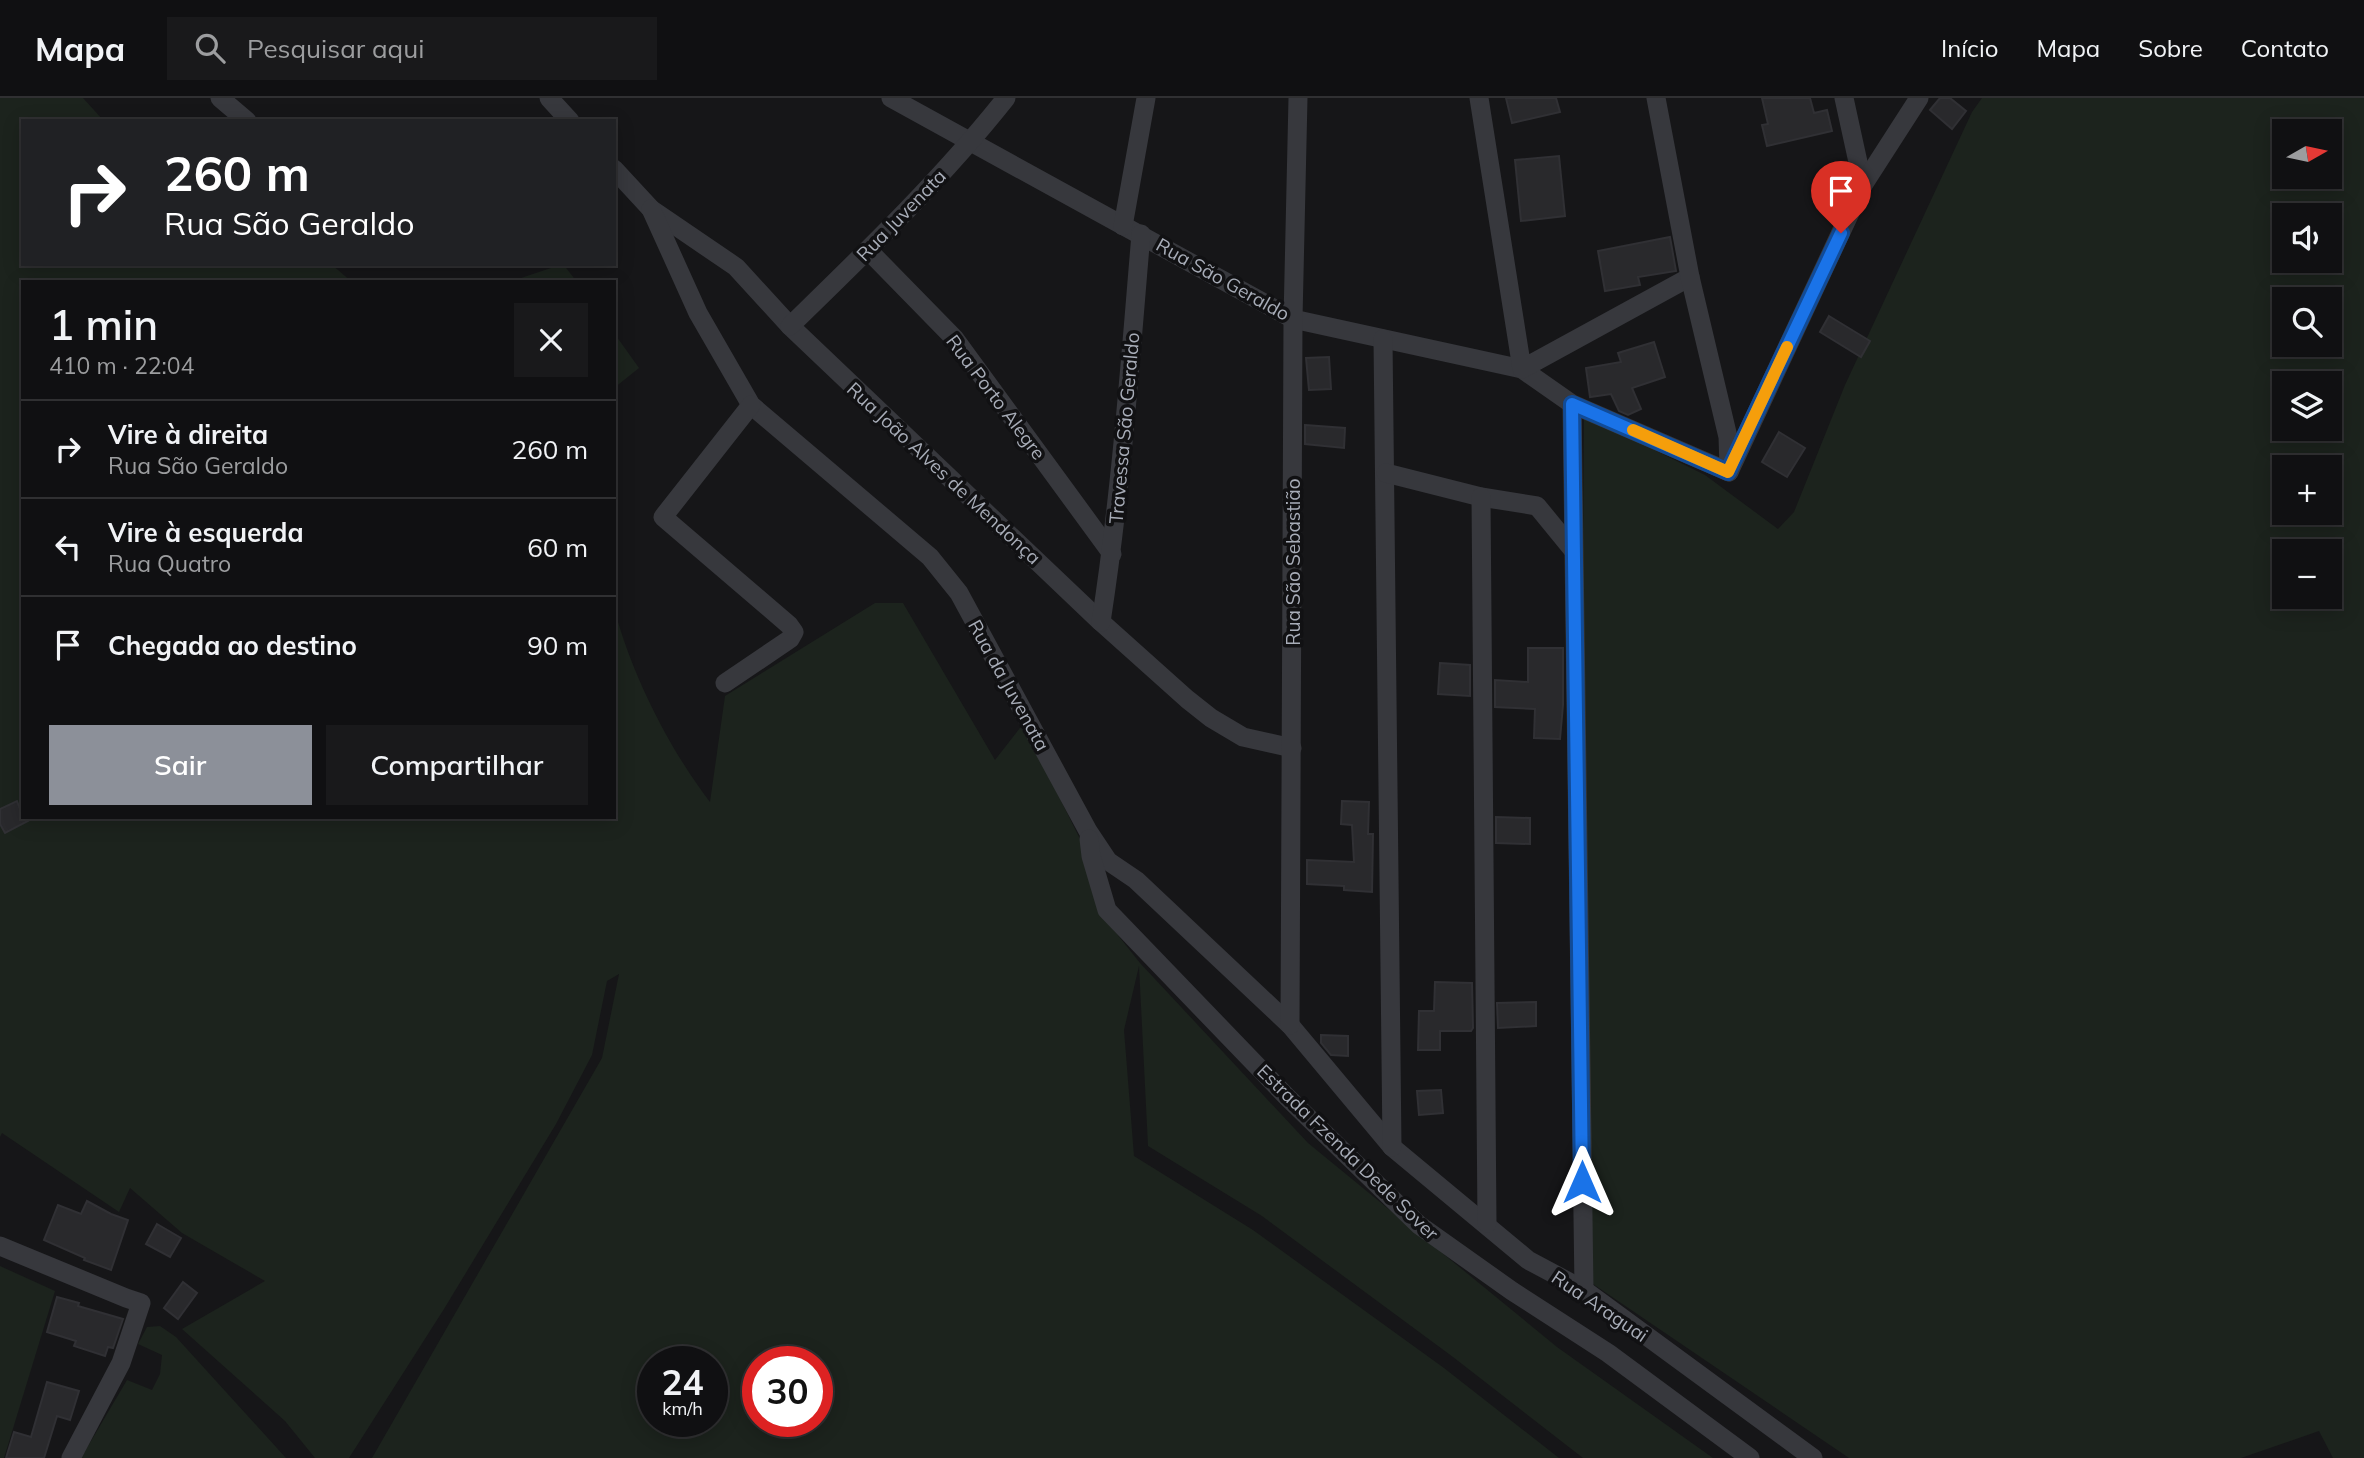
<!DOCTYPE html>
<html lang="pt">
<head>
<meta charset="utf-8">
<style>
  :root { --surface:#101012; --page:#19191b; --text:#f1f3f6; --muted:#9c9d9f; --line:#303032; --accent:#8c9099 }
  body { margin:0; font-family:Mulish,sans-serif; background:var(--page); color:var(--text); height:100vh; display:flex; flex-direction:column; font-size:26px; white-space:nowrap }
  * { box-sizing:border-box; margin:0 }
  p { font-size:23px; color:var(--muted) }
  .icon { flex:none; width:38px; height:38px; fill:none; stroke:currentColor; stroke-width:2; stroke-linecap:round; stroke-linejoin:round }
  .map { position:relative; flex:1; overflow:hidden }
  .panel { position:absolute; left:21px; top:182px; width:595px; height:539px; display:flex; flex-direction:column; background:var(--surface); border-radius:0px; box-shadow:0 4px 18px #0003,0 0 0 2px var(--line) }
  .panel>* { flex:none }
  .banner { position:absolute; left:21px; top:21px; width:595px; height:147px; border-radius:0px; box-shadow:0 4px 18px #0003,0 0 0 2px var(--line); background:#202124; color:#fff; overflow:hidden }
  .needle { width:46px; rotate:81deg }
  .buttons { position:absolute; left:2272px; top:21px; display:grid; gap:14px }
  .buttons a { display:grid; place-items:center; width:70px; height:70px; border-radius:0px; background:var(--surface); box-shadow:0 4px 18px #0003,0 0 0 2px var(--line); font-size:35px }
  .speed { position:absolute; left:637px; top:1248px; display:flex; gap:14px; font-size:35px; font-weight:700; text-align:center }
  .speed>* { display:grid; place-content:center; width:91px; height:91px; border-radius:50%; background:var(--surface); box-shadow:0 4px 18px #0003,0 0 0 2px var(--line); line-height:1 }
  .speed small { font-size:18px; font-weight:400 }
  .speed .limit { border:10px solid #d22; background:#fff; color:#111 }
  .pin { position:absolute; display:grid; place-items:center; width:60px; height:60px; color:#fff; margin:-72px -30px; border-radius:50% 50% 50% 0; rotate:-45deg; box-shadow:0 0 7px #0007 }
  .pin .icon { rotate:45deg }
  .me { position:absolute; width:77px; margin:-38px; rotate:0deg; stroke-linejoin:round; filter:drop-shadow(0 0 5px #0008) }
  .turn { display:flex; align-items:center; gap:24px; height:147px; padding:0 28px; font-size:32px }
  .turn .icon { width:91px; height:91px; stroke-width:2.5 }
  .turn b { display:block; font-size:49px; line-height:60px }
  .round { display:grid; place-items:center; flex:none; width:74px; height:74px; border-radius:0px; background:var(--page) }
  .head { display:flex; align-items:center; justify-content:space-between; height:119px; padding:0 28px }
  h1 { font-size:42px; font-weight:600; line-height:52px }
  .action { display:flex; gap:14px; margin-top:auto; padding:14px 28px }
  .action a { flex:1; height:80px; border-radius:0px; background:var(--accent); color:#fff; font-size:28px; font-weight:600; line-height:80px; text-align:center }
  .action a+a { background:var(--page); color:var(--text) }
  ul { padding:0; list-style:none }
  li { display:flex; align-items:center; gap:21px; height:98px; padding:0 28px; border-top:2px solid var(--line) }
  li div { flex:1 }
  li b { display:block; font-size:26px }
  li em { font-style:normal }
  header { display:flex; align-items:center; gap:42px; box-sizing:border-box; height:98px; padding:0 35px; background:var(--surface); border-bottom:2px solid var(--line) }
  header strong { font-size:33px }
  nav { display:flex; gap:38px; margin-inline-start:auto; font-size:24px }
  .search { width:490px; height:63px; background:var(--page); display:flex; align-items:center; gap:18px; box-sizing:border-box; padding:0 24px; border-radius:0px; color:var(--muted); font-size:26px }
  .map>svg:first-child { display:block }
</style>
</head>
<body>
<header>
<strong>Mapa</strong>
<div class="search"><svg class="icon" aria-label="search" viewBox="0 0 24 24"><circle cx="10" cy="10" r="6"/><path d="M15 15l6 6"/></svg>Pesquisar aqui</div>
<nav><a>Início</a><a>Mapa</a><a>Sobre</a><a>Contato</a></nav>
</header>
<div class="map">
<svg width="2364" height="1360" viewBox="0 0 2364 1360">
  <rect width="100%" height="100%" fill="#161618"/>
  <g fill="#1c231d" fill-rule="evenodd">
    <path d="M0,0h83l21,23h-81v143h308l21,18h-329v535h591v-209c18,67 54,139 96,194l15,-106 150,-93h28l92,157 28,-36 56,113 23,78 38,48 168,180 249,204 156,111h-130l-130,-101 -191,-141 -114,-70 -9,-180 -15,64 10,126 119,74 191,138 115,90h-1187l230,-400 17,-84 -12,7 -15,74 -36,69 -112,185 -95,149h-34l-30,-37 -103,-92 83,-48 -83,-48 -52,-45 -11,24 -117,-79 -2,4zM653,1264h59v59h-59zM758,1264h59v59h-59z"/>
    <path d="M1982,0h382v1360h-31l-14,-27 -78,27h-392l-256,-174 -11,-601 2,-268 121,60 73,54 16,-17 51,-127 127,-273zM2284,33h45v46h-45zM2284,117h45v46h-45zM2284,201h45v46h-45zM2284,285h45v46h-45zM2284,369h45v46h-45zM2284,453h45v46h-45z"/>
    <path d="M563,166l14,18h-60l4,-4z"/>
    <path d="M614,235l25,35 -25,20z"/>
    <path d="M0,1168l55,25 -51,167h-4z"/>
    <path d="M160,1228l16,11 110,121h-205l46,-78 25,10 8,-16 2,-19 -24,-11 9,-17z"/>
  </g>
  <g fill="#29292c" stroke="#303034" stroke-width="2">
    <path d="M1506,0h50l4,14 -48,11z"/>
    <path d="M1762,0h48l4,15 13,-3 5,21 -65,15 -5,-21 6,-1z"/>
    <path d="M1940,0h10l16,13 -14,18 -22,-19z"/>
    <path d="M1559,58l6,60 -44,5 -6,-61z"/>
    <path d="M1670,139l6,34 -38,6 2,8 -35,6 -7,-40z"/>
    <path d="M1829,218l41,25 -9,16 -41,-25z"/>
    <path d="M1654,244l11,35 -33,11 9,21 -13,6 -9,-4 -8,-17 -21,3 -4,-29 35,-6 -3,-9z"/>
    <path d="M1329,259l2,32 -22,1 -3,-32z"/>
    <path d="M1305,327l40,3 -1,20 -39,-4z"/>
    <path d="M1779,334l26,16 -18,29 -25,-15z"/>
    <path d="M1528,550h35v57l-3,34 -26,-1 1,-29 -40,-2v-27l33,2z"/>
    <path d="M1440,565l30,2v31l-32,-2z"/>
    <path d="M17,703l6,16h2l3,4 -23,12 -5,-9v-15z"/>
    <path d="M1342,703l27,1 -1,32h5l-1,58 -28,-2v-4l-37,-2v-24l47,2 -2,-37 -11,-1z"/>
    <path d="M1496,719l34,1v26l-34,-1z"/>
    <path d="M1435,884l37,1 1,45 -2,3h-31v19h-22l1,-39h15z"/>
    <path d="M1536,904v24l-38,2 -1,-25z"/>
    <path d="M1321,937l27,1v20l-17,-1 -10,-12z"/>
    <path d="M1441,992l2,23 -24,2 -2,-24z"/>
    <path d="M87,1103l24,13 17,6 -17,50 -27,-10 1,-2 -41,-18 14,-35 23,9z"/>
    <path d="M157,1126l24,14 -11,19 -24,-13z"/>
    <path d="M183,1184l14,11 -19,26 -14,-11z"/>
    <path d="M57,1199l22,6 -1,3 45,13 -10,29 -5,-1 -3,9 -31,-10 2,-5 -29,-9z"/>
    <path d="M47,1284l32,9 -9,29 -13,-4 -13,42h-38l8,-26 17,5z"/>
  </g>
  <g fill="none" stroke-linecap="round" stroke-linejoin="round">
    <g stroke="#37383d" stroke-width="19">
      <path d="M220,0l27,23"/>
      <path d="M549,0l21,23"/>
      <path d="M891,0l402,221 229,50 50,35 157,68"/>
      <path d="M1479,0l43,271 168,-92"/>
      <path d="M1656,0l34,179 38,160 1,30"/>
      <path d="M1844,0l19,87"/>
      <path d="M614,71l37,40 85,58 54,59 311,296 86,77 24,19 32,19 49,11"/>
      <path d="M651,111l47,104 53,92 179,152 29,36 129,238 20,30 28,19 154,145 102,122 136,113 56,30 229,168"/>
      <path d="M1123,128l23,-128"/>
      <path d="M868,152l87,89 157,215"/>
      <path d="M790,228c75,-73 151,-146 216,-228"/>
      <path d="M1383,241l9,808"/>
      <path d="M1572,306l12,886"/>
      <path d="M1729,374l134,-287 56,-87"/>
      <path d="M1386,375l95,24 56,9 36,44"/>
      <path d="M1481,399l6,726"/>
      <path d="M1101,524c20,-129 29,-258 40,-388"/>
      <path d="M725,585l65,-44 4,-7 -5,-7 -126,-108 88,-112"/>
      <path d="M1089,741l2,17 16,54 180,187 132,128 93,66 96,62 142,105"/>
      <path d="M1290,927l3,-706 5,-221"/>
      <path d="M0,1148l126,52 15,5 -20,60 -50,95"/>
    </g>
  </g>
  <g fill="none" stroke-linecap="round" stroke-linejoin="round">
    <defs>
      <path id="route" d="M1582,1084l-10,-778 156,68 113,-239"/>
    </defs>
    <use href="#route" stroke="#114b97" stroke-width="18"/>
    <use href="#route" stroke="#1a73e8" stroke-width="12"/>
    <path stroke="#f59e0b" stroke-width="12" d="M1633,332l95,42 59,-125"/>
  </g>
  <g text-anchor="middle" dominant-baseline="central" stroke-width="7" stroke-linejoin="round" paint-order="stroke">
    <g font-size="19" fill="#a8adb8" stroke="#111113">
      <text transform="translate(901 117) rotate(-46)">Rua Juvenata</text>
      <text transform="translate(1223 181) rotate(29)">Rua São Geraldo</text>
      <text transform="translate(996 299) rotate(53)">Rua Porto Alegre</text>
      <text transform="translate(1124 330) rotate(-85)">Travessa São Geraldo</text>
      <text transform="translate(944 375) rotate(43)">Rua João Alves de Mendonça</text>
      <text transform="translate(1293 464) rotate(-90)">Rua São Sebastião</text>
      <text transform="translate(1009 587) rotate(61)">Rua da Juvenata</text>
      <text transform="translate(1348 1054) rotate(44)">Estrada Fzenda Dede Sover</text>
      <text transform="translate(1600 1208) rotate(34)">Rua Araguai</text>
    </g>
  </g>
</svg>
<div class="buttons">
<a><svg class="needle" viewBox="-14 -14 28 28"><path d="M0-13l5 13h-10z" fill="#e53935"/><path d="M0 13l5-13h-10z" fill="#9c9d9f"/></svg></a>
<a><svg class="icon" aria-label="sound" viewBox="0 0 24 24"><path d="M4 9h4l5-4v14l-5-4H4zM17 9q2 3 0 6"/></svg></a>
<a><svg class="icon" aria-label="search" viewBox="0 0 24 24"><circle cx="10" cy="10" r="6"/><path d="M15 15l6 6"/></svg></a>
<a><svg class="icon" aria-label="layers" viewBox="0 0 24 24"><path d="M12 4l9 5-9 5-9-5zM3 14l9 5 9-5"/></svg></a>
<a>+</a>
<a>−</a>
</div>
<div class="speed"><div>24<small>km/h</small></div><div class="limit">30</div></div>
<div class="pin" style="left:1841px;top:135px;background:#d93025"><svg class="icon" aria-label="arrive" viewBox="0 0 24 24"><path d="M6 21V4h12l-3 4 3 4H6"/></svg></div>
<svg class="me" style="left:1582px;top:1084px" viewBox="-20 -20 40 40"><path d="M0-17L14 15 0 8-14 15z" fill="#1a73e8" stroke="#fff" stroke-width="4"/></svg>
<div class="banner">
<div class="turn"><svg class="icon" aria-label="right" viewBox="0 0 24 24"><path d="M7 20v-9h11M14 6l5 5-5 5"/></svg><div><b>260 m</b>Rua São Geraldo</div></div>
</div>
<section class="panel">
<div class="head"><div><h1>1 min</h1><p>410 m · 22:04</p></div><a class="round"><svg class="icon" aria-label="close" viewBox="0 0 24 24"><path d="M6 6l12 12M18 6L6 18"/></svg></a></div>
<ul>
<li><svg class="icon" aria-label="right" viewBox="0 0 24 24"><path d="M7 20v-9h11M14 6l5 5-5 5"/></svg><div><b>Vire à direita</b><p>Rua São Geraldo</p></div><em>260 m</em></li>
<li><svg class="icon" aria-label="left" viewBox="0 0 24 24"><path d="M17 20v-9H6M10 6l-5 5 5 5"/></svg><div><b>Vire à esquerda</b><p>Rua Quatro</p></div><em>60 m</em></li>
<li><svg class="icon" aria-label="arrive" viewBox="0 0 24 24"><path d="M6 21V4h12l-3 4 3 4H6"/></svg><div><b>Chegada ao destino</b></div><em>90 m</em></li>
</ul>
<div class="action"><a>Sair</a><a>Compartilhar</a></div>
</section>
</div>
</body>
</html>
